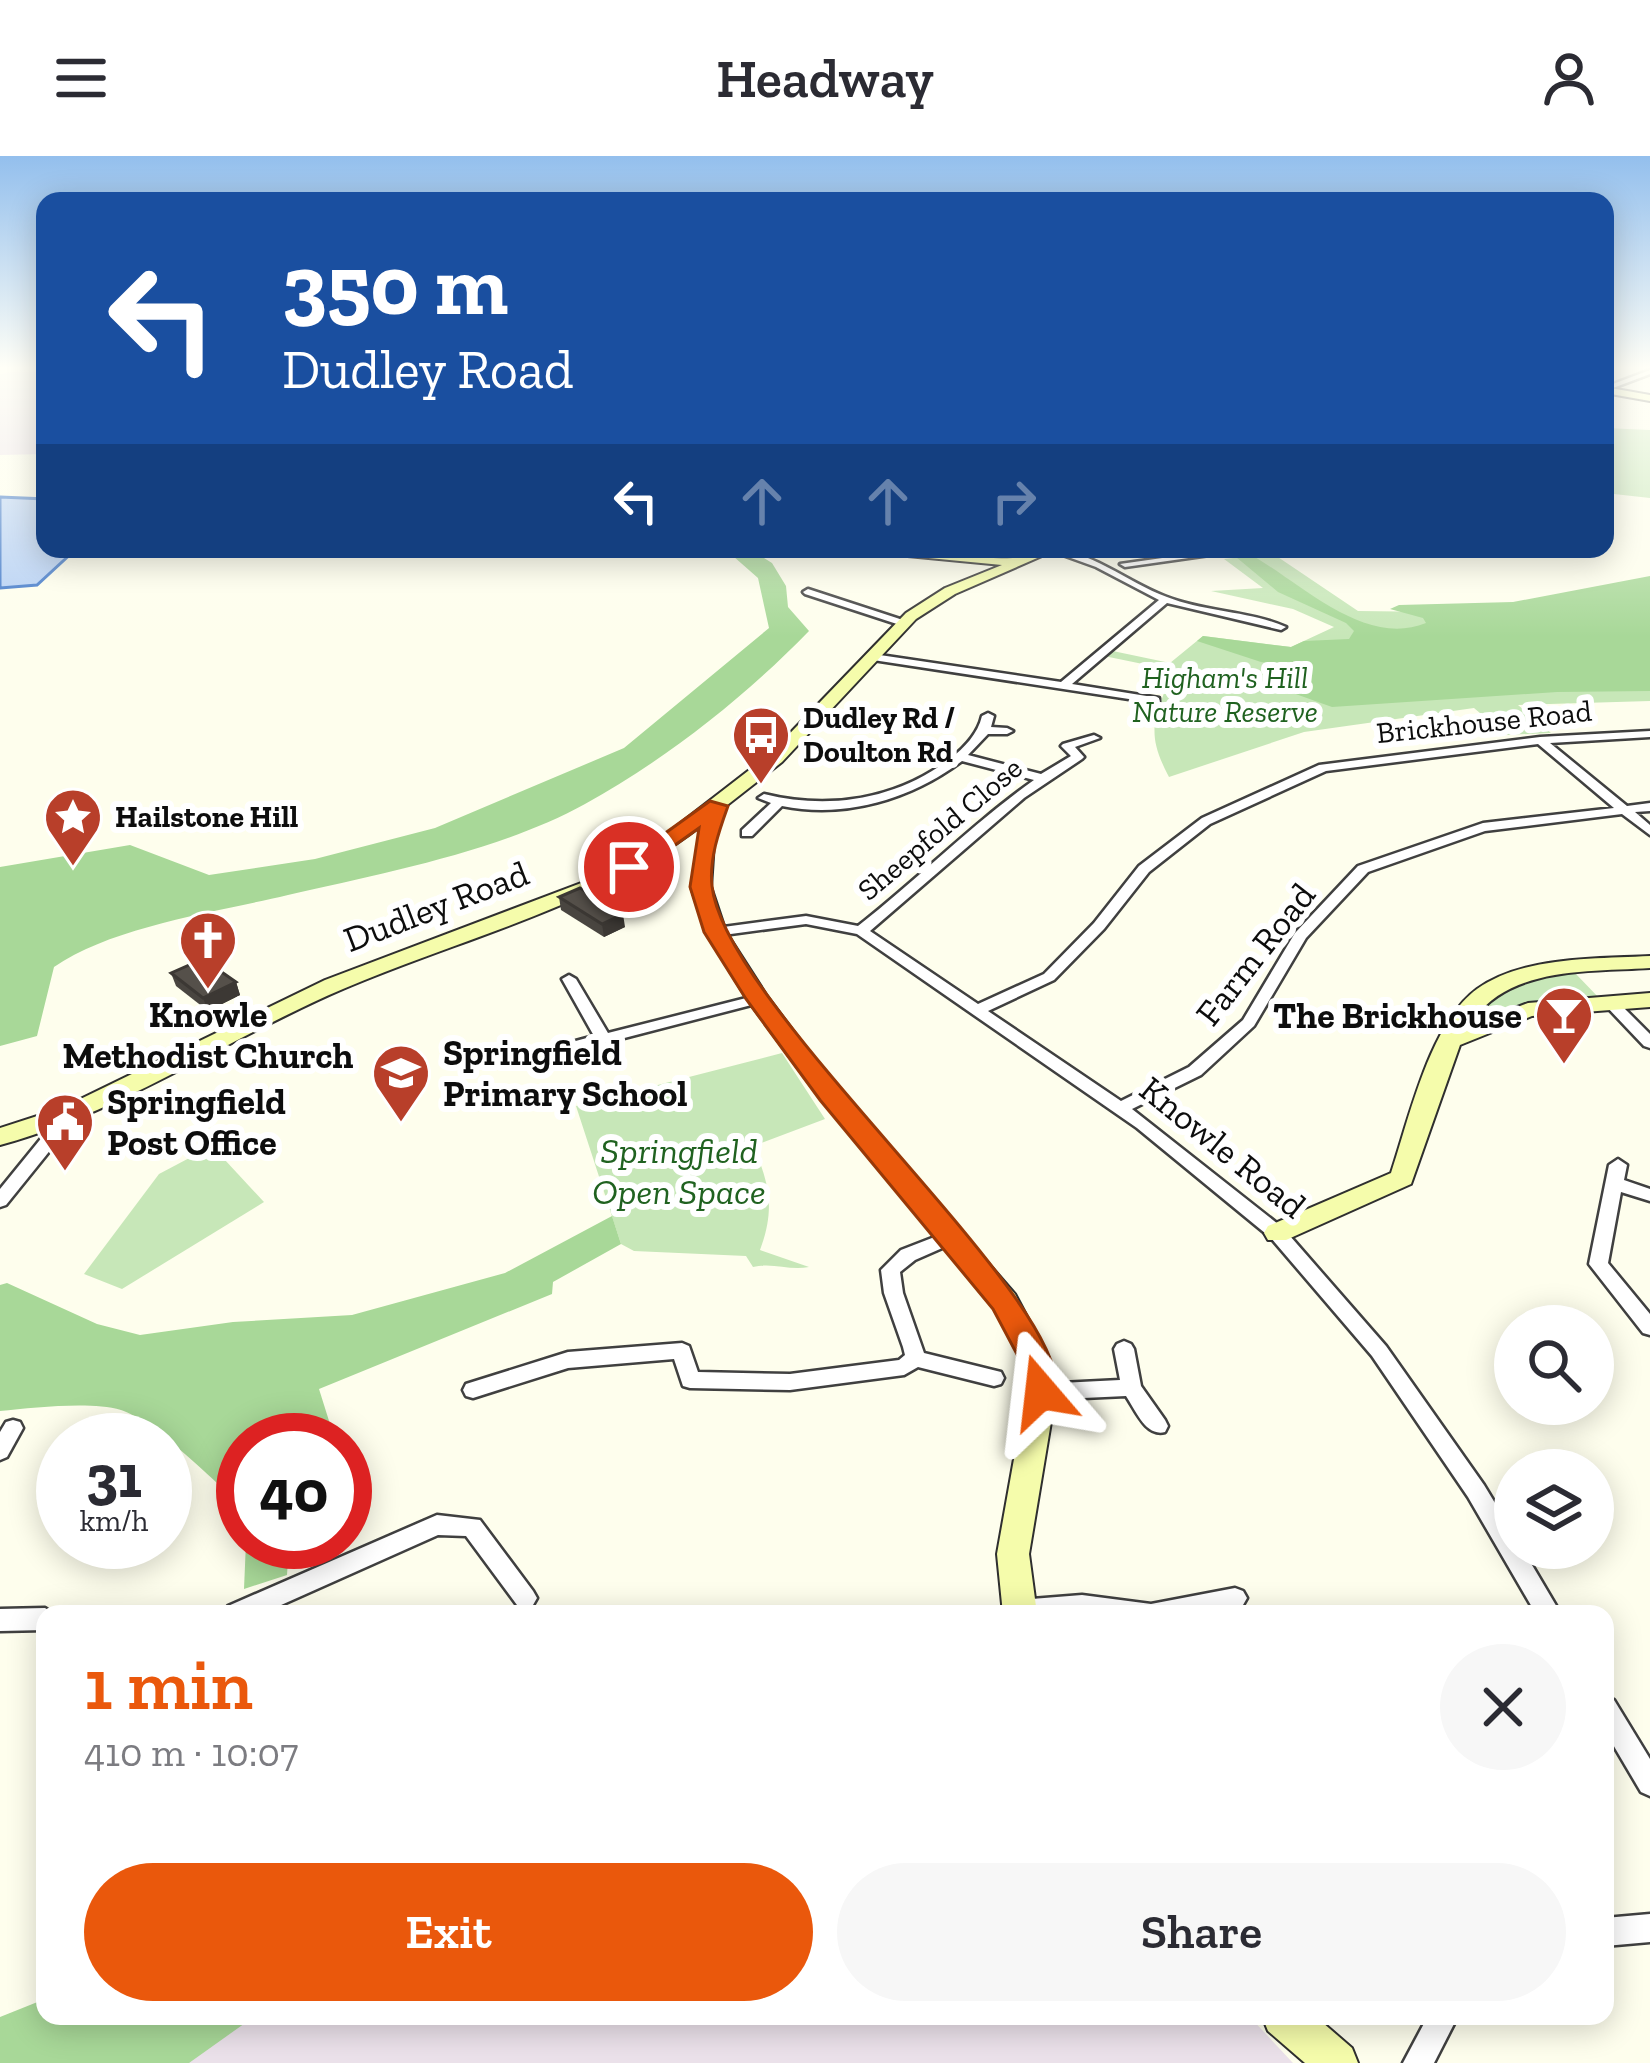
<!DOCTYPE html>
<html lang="en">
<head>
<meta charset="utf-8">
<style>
  :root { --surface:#fff; --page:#f7f7f7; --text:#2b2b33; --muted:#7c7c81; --accent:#ea580c }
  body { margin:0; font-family:"Zilla Slab",serif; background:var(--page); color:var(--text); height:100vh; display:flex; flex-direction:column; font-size:45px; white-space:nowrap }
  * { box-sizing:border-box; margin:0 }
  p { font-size:39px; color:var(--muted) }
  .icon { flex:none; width:66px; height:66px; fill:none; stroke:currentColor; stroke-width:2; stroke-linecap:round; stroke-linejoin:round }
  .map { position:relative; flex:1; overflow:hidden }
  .drawer { position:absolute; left:36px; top:1449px; width:1578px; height:420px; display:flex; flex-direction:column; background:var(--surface); border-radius:24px; box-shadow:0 6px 30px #0003 }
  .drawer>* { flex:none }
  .hud { position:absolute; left:36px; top:36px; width:1578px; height:366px; border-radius:24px; box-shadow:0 6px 30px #0003; background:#1a4fa0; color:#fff; overflow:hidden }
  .controls { position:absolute; left:1494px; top:1149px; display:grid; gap:24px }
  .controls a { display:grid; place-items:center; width:120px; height:120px; border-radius:50%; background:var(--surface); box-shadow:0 6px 30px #0003; font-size:60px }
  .speed { position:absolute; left:36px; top:1257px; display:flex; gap:24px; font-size:60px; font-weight:700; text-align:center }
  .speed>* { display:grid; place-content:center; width:156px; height:156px; border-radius:50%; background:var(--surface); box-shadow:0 6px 30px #0003; line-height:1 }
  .speed small { font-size:30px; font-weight:400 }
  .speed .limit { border:18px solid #d22; background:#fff; color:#111 }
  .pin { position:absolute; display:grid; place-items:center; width:102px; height:102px; color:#fff; margin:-51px; border:6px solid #fff; border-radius:50%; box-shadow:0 3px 12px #0007 }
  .me { position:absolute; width:132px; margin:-66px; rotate:343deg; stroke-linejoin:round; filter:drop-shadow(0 0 9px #0008) }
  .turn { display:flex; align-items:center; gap:42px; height:252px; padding:0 48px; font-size:54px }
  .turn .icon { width:156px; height:156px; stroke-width:2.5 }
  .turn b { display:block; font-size:84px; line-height:102px }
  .lanes { display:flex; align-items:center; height:114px; padding:0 48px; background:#0003; justify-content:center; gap:60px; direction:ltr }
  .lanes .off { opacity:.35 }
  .round { display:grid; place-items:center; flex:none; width:126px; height:126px; border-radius:63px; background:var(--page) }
  .overview { display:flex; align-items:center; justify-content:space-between; height:204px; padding:0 48px }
  h1 { font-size:72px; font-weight:600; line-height:90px; color:var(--accent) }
  .cta { display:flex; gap:24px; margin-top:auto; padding:24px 48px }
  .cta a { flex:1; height:138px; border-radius:72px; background:var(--accent); color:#fff; font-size:48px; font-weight:600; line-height:138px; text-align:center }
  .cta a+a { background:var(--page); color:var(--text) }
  header { display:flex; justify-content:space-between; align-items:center; height:156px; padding:0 48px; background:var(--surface); font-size:54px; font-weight:600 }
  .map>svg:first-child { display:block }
</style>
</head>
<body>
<header><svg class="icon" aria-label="menu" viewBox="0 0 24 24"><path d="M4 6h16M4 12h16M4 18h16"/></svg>Headway<svg class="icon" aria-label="person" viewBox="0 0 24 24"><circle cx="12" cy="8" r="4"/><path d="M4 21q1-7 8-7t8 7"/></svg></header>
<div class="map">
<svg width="1650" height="1907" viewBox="0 0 1650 1907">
  <rect width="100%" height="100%" fill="#fefeed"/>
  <g fill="#ebe1ea">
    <path d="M22,214l23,2v82l-45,1v-81z"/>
    <path d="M175,1860h1074l44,47h-1198z"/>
  </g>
  <g fill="#c7e7b8">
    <path d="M1605,272l45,2v68l-45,-5z"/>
    <path d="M1259,393h7l92,62 174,2 118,-10v98l-132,4 33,28 -45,2 -32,-27 -170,24 -135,45c-26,-49 -12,-59 3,-107l-68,-14 4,-6 62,13 33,-27 88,11 43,-20 -41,-18 -82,-18 52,-3 -39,-29 29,-3z"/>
    <path d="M1575,817l26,27 -95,12 -40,15 3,-10 46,-35z"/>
    <path d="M782,897l43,66 -72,27c17,38 22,64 7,104l49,17c-20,4 -36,-5 -56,0l-7,-11 -112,-5 -13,-7 -45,-138z"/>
    <path d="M212,990l52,56 -142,87 -38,-15 75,-100z"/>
  </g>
  <g fill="#a8d898">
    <path d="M725,393h25l22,14 14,23 2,21 21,24c-64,66 -144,129 -224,173 -85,47 -202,69 -297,91 -71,17 -175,31 -234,72l-17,69 -37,10v-179l130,-22 79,30 106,-16 120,-31 189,-80 145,-120 -11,-50z"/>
    <path d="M1253,400c49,28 112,92 173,67l-3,-5 -33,-9 9,-4 114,-3 137,-26v115l-93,1 -225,15 -42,-15 8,-24 -37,-6 -64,-21 6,-5 88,11 13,-6 45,-2 5,-8 -8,-8 -68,-31 -42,-35z"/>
    <path d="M612,1060l9,28 -68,38 -1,12 -233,95 16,51h-92v70c-20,-24 -94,-92 -122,-100 -32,-9 -87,-2 -121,1v-126l7,-2 90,41 43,11 93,-13 119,-7 153,-42z"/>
    <path d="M246,1386h43l-2,33 -43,14z"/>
    <path d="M45,1843v17h210l-66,47h-189v-46z"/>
  </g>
  <path fill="#b4cff4" stroke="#3d76c8" stroke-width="3" d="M0,341l45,2v50h31l-39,36 -37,3z"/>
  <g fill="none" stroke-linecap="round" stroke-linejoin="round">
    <defs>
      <g id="street">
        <path d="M1650,214v4l-45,17v-4z"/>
        <path d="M1046,393c45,0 80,33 121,48 38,15 83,14 119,30l-5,3 -114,-27 -95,81 87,14v4l-4,1 -282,-43 -5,-3 5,-3 188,28 98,-82 -63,-33z"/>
        <path d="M1226,393h26l-127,18 -5,-3z"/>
        <path d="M808,433l98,32 2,2 -8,2 -95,-31 -2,-2z"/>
        <path d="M988,557l6,3 -3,11 16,1 6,3 -6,3h-19l-20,21 73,19 30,-18 -10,-10 2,-2 31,-9 6,3 -25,9 9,10 -2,2 -58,39 -154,133 108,73 66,-30 50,-51 45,-57 63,-48 117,-53 221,-28 110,-6v6l-100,6 77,63 23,-3v8l-15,1 15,13v10l-28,-21 -137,17 -117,41 -62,66 -52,88 -53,49 -69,34 151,119 103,118 98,139 31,51v12h7l39,66h-25l-68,-117 -96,-141 -101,-118 -134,-110 -280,-194 -51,-10 -90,12 -7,-4 7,-4 90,-12 52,10c60,-47 114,-102 176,-146l-72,-19c-51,38 -116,58 -180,45l-30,30h-10v-6l29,-27 -13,-5 6,-4c65,16 131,6 186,-35 14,-11 28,-25 32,-43zM1538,588l76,64 -131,15 -125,43 -63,67 -52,87 -54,47 -68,34 -133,-90 66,-31 50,-51 45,-57 61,-48 116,-53z"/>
        <path d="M569,819l7,4 32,54 150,-38 7,4 -2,3 -185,48 -6,-2 -2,-3 2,-3 22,-6 -32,-57z"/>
        <path d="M1611,842l5,2 34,34v14l-6,-2 -38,-40 -3,-3 3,-3z"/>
        <path d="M71,952l6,1 2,4 -2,4 -71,88 -6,2v-18l65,-80z"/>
        <path d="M1618,1003l9,6 -3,15 26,9v12l-29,-9 -13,71 42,51v21l-7,-2 -54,-69 20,-99z"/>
        <path d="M950,1075l6,1 3,5 -3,5 -41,18 -15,12 3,21 21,60 77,19 3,6 -3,6 -7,2 -76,-19 -14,8 -114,15 -100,-2 -7,-2 -9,-27 -106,9 -95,30 -7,-2 -3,-6 3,-6 102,-32 114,-9 7,3 9,26 92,2 109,-14 6,-5 -2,-8 -19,-54 -3,-23 20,-20z"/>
        <path d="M1124,1185l7,3 3,5 7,37 24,34 3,6 -3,6c-19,5 -29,-21 -39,-36l-85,4 -7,-2 -3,-6 3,-6 7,-2 79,-4 -6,-31 3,-5z"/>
        <path d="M13,1264l7,2 3,6 -16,29 -7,3v-28l6,-10z"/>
        <path d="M437,1359l43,5 53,71 4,7 -4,7 -8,3 -8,-3 -51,-69 -28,-1 -177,79h-37l4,-8z"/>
        <path d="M1235,1432l8,3 4,7 -4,7 -36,9h-198l-2,-3 4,-7 8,-4 63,-5 69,9z"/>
        <path d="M45,1452l9,6h-9v16l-45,1v-22z"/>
        <path d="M1605,1540l9,4 36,59v37l-9,-4 -36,-61z"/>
        <path d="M1650,1758v28l-45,4v-28z"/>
        <path d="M1428,1860h30l-24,47h-31z"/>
      </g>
      <g id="secondary">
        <path d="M1605,231l45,8v6l-45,-8z"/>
        <path d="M870,393c47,0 96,11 143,9 15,0 29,-9 45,-9l-103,45 -39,25 -134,143 -56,44 -12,36 -3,45 15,45 41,64 70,93 178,205 34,64 7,34 -27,162 8,60h-34l-6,-60 29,-162 -5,-34 -27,-51 -173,-208 -74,-100 -41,-67 -15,-45 11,-62c-105,82 -238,112 -359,164 -115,49 -221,123 -343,156v-17l62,-20 263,-128 272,-103 50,-28 123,-95 136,-141 39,-25 57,-23 -126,-12z"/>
        <path d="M1650,800v12c-60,4 -145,-2 -180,57l58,-22 122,-10v14l-118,9 -72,29 -49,139 -125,56h-18l-4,-7 4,-7 123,-53c18,-54 39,-150 86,-184 47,-33 119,-30 173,-33z"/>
        <path d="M1262,1860h53l37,32 6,15h-53l-37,-32z"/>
      </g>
    </defs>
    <use href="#street" stroke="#404040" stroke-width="5"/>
    <use href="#secondary" stroke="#2f2f2f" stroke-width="4"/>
    <use href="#street" fill="#fff" fill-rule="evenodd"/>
    <use href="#secondary" fill="#f5fcab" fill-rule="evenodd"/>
  </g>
  <g fill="#494540">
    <path d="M559,741l66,30 -21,10 -43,-27z"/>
    <path d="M171,817l65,9 4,13 -32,16 -32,-25z"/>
  </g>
  <g fill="#3c3834">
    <path d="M623,758l2,13 -21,10 -2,-13z"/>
    <path d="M236,826l4,13 -32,16 -5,-13z"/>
  </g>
  <g fill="#55504a" stroke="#3c3834" stroke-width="3">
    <path d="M580,732l43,26 -21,10 -43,-27z"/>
    <path d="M203,803l33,23 -33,16 -32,-25z"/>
  </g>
  <linearGradient id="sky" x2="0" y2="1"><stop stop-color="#93bfed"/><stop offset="0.44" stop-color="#fffff7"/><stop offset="1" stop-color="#fffff7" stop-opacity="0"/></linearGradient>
  <rect width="1650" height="481" fill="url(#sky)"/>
  <path fill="#ea580c" stroke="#983908" stroke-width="3" d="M710,645l18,5c-9,25 -19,53 -16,80 13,126 384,434 341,515l-12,4 -12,-4 -10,-43 -26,-49 -173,-209 -74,-101 -42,-67 -14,-45 9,-59 -62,44h-16l-3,-5z"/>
  <defs>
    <symbol id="bus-pin" viewBox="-11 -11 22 30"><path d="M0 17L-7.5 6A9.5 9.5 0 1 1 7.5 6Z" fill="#b83f2a" stroke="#fff"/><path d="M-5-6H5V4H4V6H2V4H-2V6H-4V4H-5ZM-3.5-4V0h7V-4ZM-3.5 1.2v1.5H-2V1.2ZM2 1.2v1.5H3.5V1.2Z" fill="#fff"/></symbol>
    <symbol id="sight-pin" viewBox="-11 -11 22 30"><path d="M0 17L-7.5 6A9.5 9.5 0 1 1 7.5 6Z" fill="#b83f2a" stroke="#fff"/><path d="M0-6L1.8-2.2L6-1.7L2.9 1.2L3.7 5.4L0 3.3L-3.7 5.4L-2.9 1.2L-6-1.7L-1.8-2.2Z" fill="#fff"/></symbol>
    <symbol id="church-pin" viewBox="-11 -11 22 30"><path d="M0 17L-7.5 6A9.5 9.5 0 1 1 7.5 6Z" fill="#b83f2a" stroke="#fff"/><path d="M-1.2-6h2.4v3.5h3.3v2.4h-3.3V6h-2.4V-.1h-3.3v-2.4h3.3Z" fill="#fff"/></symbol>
    <symbol id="bar-pin" viewBox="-11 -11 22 30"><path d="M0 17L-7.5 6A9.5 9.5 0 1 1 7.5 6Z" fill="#b83f2a" stroke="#fff"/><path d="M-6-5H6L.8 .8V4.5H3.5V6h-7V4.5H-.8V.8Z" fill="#fff"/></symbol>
    <symbol id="school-pin" viewBox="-11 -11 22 30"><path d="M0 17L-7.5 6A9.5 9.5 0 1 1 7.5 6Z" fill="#b83f2a" stroke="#fff"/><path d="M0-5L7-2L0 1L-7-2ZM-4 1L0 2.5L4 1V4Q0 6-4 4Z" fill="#fff"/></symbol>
    <symbol id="civic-pin" viewBox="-11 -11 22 30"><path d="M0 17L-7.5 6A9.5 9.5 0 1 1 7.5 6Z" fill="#b83f2a" stroke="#fff"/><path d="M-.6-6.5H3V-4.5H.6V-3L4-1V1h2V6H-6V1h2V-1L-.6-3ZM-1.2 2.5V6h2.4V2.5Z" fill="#fff"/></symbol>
  </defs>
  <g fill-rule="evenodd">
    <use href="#bus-pin" x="728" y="546" width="66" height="90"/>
    <use href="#sight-pin" x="40" y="628" width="66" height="90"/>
    <use href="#church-pin" x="175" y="751" width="66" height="90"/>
    <use href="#bar-pin" x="1531" y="826" width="66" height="90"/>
    <use href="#school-pin" x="368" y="884" width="66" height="90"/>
    <use href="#civic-pin" x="32" y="933" width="66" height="90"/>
  </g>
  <g text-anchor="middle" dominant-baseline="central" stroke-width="12" stroke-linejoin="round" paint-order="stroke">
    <g font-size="30" font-style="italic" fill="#206220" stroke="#fff">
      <text x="1225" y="522">Higham's Hill<tspan x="1225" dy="34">Nature Reserve</tspan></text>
    </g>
    <g font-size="30" font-weight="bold" fill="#0d0d0d" stroke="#fff" text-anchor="start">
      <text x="803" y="562">Dudley Rd /<tspan x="803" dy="34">Doulton Rd</tspan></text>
      <text x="115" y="661">Hailstone Hill</text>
    </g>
    <g font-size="30" fill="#0d0d0d" stroke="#fff">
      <text transform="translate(1484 566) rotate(-6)">Brickhouse Road</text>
      <text transform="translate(940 673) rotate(-40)">Sheepfold Close</text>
    </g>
    <g font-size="36" fill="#0d0d0d" stroke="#fff">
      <text transform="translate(436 750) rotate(-21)">Dudley Road</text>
      <text transform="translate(1255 798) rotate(-52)">Farm Road</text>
      <text transform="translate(1223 991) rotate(39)">Knowle Road</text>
    </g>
    <g font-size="36" font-weight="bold" fill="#0d0d0d" stroke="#fff" text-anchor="start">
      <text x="208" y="858" text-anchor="middle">Knowle<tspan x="208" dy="41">Methodist Church</tspan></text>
      <text x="1522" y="859" text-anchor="end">The Brickhouse</text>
      <text x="443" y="896">Springfield<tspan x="443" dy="41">Primary School</tspan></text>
      <text x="107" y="945">Springfield<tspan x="107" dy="41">Post Office</tspan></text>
    </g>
    <g font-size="36" font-style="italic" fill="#206220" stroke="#fff">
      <text x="679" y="994">Springfield<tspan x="679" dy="41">Open Space</tspan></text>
    </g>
  </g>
</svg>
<div class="controls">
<a><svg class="icon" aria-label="search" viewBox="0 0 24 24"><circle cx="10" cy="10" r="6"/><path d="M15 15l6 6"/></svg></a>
<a><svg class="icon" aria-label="layers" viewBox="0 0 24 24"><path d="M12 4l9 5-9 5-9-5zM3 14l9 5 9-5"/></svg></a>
</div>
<div class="speed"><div>31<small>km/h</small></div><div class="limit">40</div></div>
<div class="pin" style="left:629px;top:711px;background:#d93025"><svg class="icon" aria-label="arrive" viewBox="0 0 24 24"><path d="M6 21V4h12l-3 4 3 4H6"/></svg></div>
<svg class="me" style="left:1041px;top:1236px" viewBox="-20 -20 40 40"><path d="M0-17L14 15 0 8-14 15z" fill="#ea580c" stroke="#fff" stroke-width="4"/></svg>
<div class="hud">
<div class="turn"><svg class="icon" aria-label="left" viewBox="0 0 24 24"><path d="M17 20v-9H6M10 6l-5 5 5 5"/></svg><div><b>350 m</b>Dudley Road</div></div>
<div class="lanes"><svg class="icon" aria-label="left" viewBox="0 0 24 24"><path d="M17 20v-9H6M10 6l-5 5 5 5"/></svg><svg class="icon off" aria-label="ahead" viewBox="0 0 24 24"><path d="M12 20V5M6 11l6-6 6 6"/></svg><svg class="icon off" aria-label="ahead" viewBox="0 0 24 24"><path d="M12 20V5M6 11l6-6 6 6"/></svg><svg class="icon off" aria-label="right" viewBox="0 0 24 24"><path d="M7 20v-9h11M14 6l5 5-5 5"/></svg></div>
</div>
<section class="drawer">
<div class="overview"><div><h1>1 min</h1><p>410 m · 10:07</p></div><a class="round"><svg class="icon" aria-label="close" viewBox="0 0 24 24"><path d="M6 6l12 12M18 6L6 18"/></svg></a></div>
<div class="cta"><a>Exit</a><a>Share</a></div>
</section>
</div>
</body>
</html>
